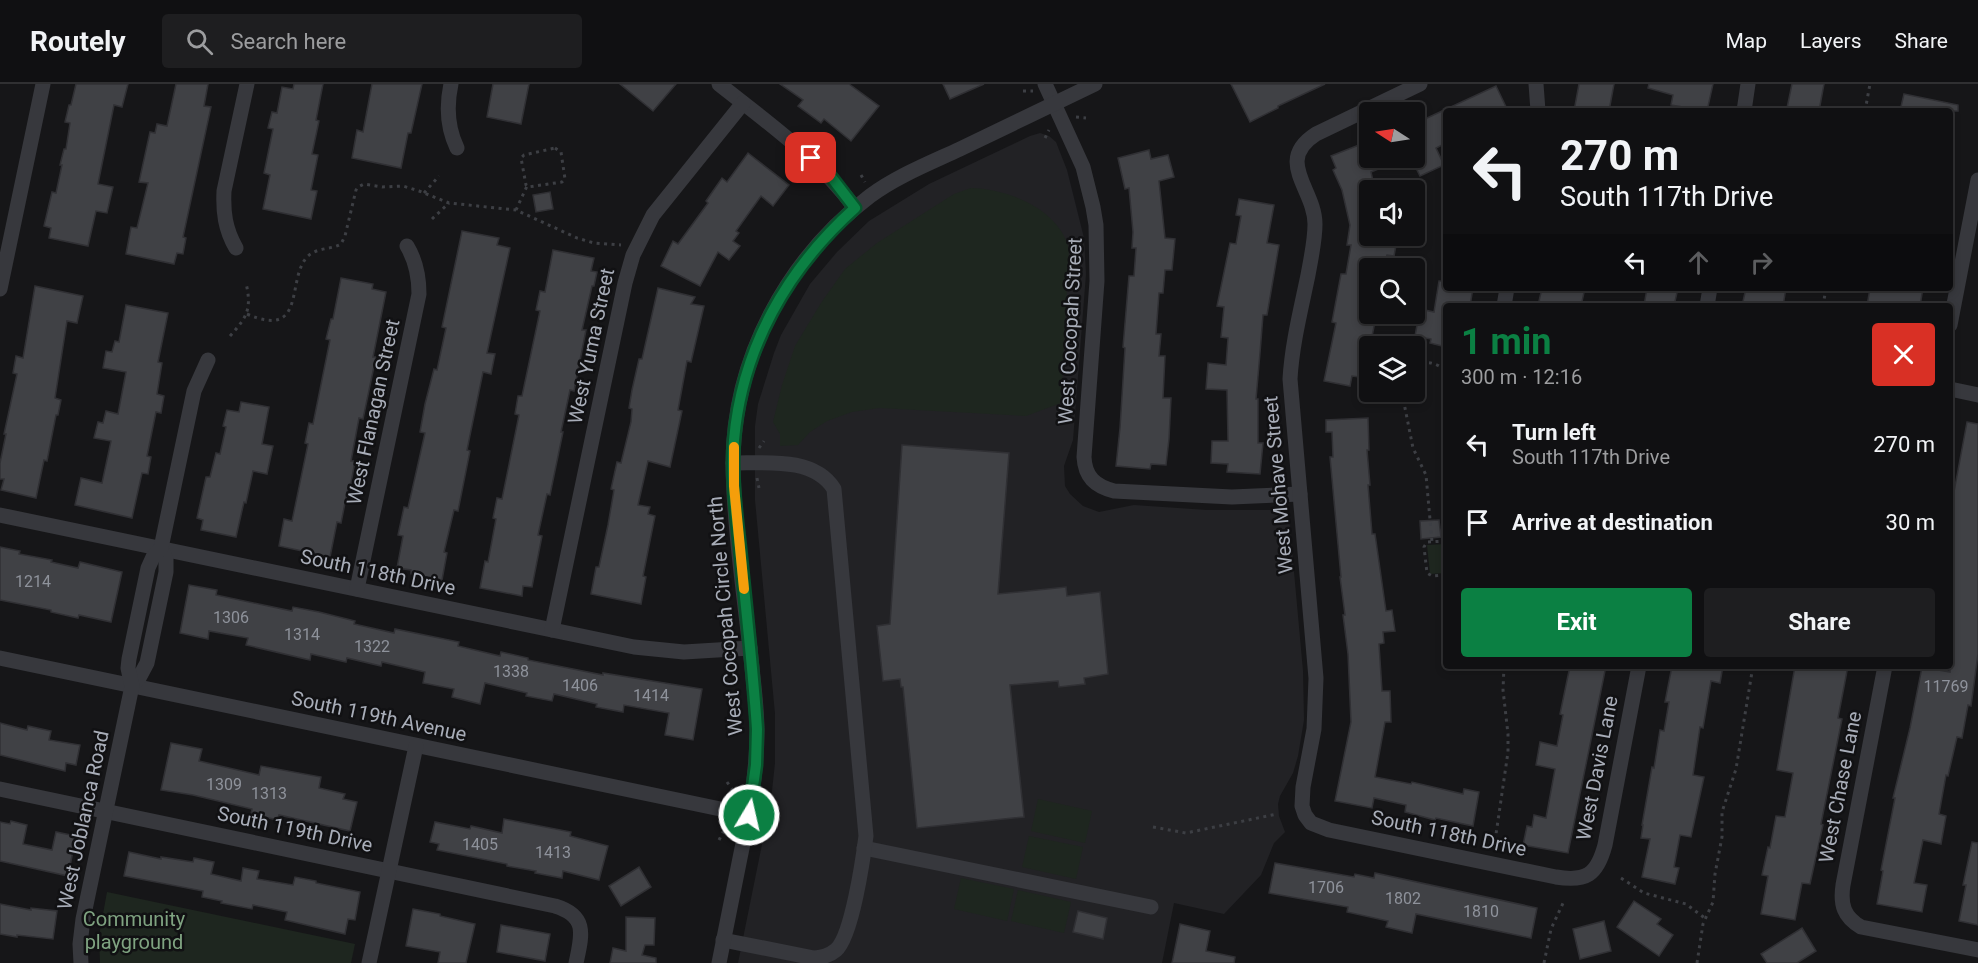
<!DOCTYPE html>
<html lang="en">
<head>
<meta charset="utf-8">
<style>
  :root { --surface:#101012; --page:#1e1e20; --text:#f1f3f6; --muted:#9c9d9f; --line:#303032; --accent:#0b8043 }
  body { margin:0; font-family:Roboto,sans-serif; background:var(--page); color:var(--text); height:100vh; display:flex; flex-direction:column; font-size:22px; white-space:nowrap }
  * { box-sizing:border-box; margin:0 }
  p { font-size:20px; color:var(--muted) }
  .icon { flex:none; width:33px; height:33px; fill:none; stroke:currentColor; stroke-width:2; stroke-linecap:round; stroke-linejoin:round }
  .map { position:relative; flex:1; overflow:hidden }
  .panel { position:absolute; left:1443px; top:219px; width:510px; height:366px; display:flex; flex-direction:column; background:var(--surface); border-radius:6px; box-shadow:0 3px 9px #0003,0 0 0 2px var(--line) }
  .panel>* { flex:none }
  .guide { position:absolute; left:1443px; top:24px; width:510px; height:183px; border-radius:6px; box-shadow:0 3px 9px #0003,0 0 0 2px var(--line); background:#101012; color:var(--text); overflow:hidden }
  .needle { width:39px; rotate:282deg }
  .fabs { position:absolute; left:1359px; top:18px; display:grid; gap:12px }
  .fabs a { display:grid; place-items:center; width:66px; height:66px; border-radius:6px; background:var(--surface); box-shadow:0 3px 9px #0003,0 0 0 2px var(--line); font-size:30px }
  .pin { position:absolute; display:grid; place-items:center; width:51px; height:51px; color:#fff; margin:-26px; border-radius:12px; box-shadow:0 3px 9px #0006 }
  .me { position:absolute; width:66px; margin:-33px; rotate:9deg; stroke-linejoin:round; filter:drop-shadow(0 0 4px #0008) }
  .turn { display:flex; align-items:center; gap:21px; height:126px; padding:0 18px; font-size:27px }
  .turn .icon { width:78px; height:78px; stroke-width:2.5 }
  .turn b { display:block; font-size:42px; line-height:51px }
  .lanes { display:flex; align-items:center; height:57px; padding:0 18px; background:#0003; justify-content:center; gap:30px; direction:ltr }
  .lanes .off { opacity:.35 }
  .round { display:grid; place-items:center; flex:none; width:63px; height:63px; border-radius:6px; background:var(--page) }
  .head { display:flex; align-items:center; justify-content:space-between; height:102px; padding:0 18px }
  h1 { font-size:36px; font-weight:700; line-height:45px; color:var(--accent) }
  .primary-button { display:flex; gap:12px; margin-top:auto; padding:12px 18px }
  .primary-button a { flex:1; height:69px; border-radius:6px; background:var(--accent); color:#fff; font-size:24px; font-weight:700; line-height:69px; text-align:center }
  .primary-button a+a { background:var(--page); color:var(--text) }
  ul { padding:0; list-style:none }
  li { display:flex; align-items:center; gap:18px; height:78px; padding:0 18px }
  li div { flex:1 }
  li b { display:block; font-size:22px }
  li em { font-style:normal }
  header { display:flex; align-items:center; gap:36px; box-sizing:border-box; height:84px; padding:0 30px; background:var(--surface); border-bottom:2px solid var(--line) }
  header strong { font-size:28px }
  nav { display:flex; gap:33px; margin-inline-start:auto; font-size:21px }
  .search { width:420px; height:54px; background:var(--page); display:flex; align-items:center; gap:15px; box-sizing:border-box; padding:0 21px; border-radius:6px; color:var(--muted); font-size:22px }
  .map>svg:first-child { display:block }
</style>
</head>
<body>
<header>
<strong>Routely</strong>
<div class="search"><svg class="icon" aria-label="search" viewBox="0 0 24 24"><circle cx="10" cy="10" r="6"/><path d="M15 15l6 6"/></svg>Search here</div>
<nav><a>Map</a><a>Layers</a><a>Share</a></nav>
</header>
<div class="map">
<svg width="1978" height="879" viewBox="0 0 1978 879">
  <rect width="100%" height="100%" fill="#161618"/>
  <path fill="#222225" d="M1040,49l9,3 7,6 11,28 17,68 2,36 -13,166 -9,26 1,20 5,8 13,12 16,6 35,-7 73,5h68l6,1 8,6 14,154 1,49 -6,36 -5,17 -13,23 -2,8 1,12 6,16 -11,11 -13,32 -37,39 -50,-11 -12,60h-424l33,-163 4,-37v-49l-20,-214v-74l3,-22 16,-51 7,-18 29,-51 27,-32 32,-31 60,-37 101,-48z"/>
  <g fill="#1e261f">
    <path d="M971,104c38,1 88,21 98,61l-8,154 -35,13 -147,-8 -27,4 -25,9 -17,11 -12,13 -18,1v-12l-7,-12 9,-37 13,-39 26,-43 24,-34 32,-26 77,-49z"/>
    <path d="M1446,460v29l-16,1 -3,-29z"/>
    <path d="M1038,715l54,12 -7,32 -54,-12z"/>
    <path d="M1029,752l54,11 -7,32 -54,-12z"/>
    <path d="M961,794l53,11 -7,32 -53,-12z"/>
    <path d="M1018,806l53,12 -7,31 -53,-12z"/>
    <path d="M107,808l248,52 -4,19h-251l-1,-27z"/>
  </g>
  <g fill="#404145" stroke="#303034" stroke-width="1.5">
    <path d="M76,0h52l-6,23 -8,-2 -16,79 15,3 -6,26 -11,-2 -8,35 -39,-8 2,-10 -7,-2 8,-34 4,1 6,-28h-2l4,-16h2l4,-26 -5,-1 4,-17h2z"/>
    <path d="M176,0h32l-4,22 7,1 -28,130 3,1 -3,16 -6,-1 -3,11 -48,-10 5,-27 6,1 11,-45 -9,-1 11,-50 5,1 2,-9 10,2z"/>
    <path d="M294,0h29l-7,36 3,1 -7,33 6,1 -7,35 6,1 -6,28 -48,-10 7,-34 -6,-2 9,-44 -5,-1 4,-16 5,1 5,-26 11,2z"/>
    <path d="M372,0h50l-11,49h-3l-7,35 -49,-10 5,-28 6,2z"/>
    <path d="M493,0h36l-8,40 -34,-7z"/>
    <path d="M620,0h56l-23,27z"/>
    <path d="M780,0h69l30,22 -28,35 -27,-22 -3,4 -23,-17 5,-6z"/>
    <path d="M943,0h41l-34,15z"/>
    <path d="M1231,0h94l-47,22v2l-28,14z"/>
    <path d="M1579,0h35l-5,27h-35z"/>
    <path d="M1649,0h64l-6,27 -36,-6 2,-10 -25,-7z"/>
    <path d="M1792,0h32l-5,27h-16l-16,-3z"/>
    <path d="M1496,2l12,25h-62v32l-10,5 8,17 -24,11 -6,-12v-40z"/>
    <path d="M1904,10l54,11v6h-58z"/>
    <path d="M1359,61l3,7 8,-4v10h35l-34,14 4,18h-5v46l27,4 -3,16 -7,-1 -3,13h-14v48l6,1 -6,29 -5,1 -6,30 -7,-1 -2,10 -26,-5 12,-58 -4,-1 9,-48h5l5,-29h-4l3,-20 -8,-35 -9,-20 3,-2 -5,-12z"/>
    <path d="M1149,66l2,9 17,-4 6,22 -15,4 6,57 10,1 -3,31h-7l-2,23h-4l-3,41h5l-2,22h6l-2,42h8l-2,41 -3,26 -15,-1 -1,5 -34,-3 4,-38 5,-80 -2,-1 6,-71h5l2,-28h-4l1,-16 -4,-44 -4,1 -7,-31z"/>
    <path d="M748,69l41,32 -16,21 -12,-10 -25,35 3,2 -6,8 7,5 -11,14 -11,-8 -18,34 -39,-20 12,-25 5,3 30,-41 -2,-2 16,-23 5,4z"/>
    <path d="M550,108l3,17 -17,3 -3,-17z"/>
    <path d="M1239,115l35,6 -7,38 12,2 -12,70h-4l-3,38 -4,46h2v44h5l-3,31 -33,-2 1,-8 -17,-1 1,-22h16l-1,-51 -21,-1 2,-26 18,2 2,-27 -7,-1 3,-30 -7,-1 13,-63 6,1 5,-28 -5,-1z"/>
    <path d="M462,147l37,7 -2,7 13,3 -23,105 8,1 -4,20 -8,-2 -16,78 3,1 -12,60 -4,-1 -10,42 3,1 -5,27 -31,-6v-4l-14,-2 6,-32 -5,-1 6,-28 4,1 17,-75 -5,-1 5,-28 9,-35 3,1 9,-42 -4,-1z"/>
    <path d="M553,166l41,8 -3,13 6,1 -3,14h-2l-10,44h4l-12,61 -4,-1 -9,42h2l-13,63 -3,-1 -9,41 4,1 -10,51 -9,-1 -1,10 -42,-8 5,-27 3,1 8,-43 -3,-1 4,-20 5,1 17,-84 -4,-1 3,-18h4l18,-85 -4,-1 4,-19 5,1z"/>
    <path d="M341,194l32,6 -1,5 14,3 -13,65h3l-13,62 -4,-1 -8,43h4l-5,28 -2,-1 -7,35 -4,-1 -7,35 -51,-11 5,-27 8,2 16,-77 -3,-1 4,-20 4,1 17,-84 -4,-1 5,-20h2z"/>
    <path d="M1439,197l7,1v6h27l-3,18h-24v41l-16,-4 1,-4 -16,-3 5,-27 14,3z"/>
    <path d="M35,202l48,10 -6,27 -10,-2 -12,77 6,2 -3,15h-2l-9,46 -3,-1 -8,38 -35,-8 3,-11h-4v-16l6,-29h-2l13,-60 -4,-1 3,-17 7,2z"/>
    <path d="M658,204l37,9 -4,7 13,2 -13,56 -4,-1 -9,49 4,1 -12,56 -22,-6 -10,44 12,2 -2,7 7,2 -12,60 3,1 -5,27 -50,-10 5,-27h3l9,-42 6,-35 -3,-1 6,-27 4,1 10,-41 1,-13 -3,-1 3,-18 7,-31h3z"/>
    <path d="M1542,204h43l-4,18h-40v-4l-2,-1z"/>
    <path d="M1647,204h31l-4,18h-30z"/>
    <path d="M1746,204h40l-3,18h-41z"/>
    <path d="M1870,204h53l-3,18h-53z"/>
    <path d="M126,221l42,8 -10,49 4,1 -5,31 7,2 -3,17 -5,-1 -9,44 4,1 -3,17 -6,-1 -10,45 -57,-13 6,-27 21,5 9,-42 -17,-3 4,-16 5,1 3,-12 12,3 8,-42 -23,-4 3,-17 6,1 3,-11 4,1z"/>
    <path d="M241,318l28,5 -7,37 11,2 -6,28 -14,-3 -7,32 -2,-1 -8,35 -35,-7 2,-10 -6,-2 9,-41h4l6,-24 4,1 6,-27 -3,-1 4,-16 12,2z"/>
    <path d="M1368,334l1,32h-2l3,35h-2l4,49h3l11,77 6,-1 3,21 -12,1 1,11 -5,1 3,47h8l1,31h-6l-10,55 36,7 1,-2 51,12 1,-5 15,3 -6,34 -37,-8 -1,2 -30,-8 1,-7 -32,-7 -2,10 -37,-7 16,-79 -3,-68 -5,-39h2l-5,-38h1l-11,-120h3l-1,-25h-6v-12z"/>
    <path d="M1967,338l11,2v230l-7,52 -3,-1 -6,33 -5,-1 -9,39 -2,-1 -7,39 7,2 -5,28 -18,-4 -9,43 13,2 -5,27 -45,-8 6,-33 -2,-1 14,-72h-2l17,-70 12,-61 28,5v-159z"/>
    <path d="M902,361l107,8 -11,141 68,-7 1,9 33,-4 8,82 -24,4 1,6 -26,3 -1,-6 -48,4 14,132 -107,11 -14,-141h-2l-1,-8 -17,2 -6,-55 13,-2z"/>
    <path d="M1439,436l2,17 -20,2 -1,-18z"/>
    <path d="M0,463l20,4 -1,3 33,6 -1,2 27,6 2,-6 42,10 -11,50 -32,-7 -1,3 -27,-6v-2l-51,-10z"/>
    <path d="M189,501l28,5 -1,5 76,16 1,-4 26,5 36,9 -1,3 40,9 1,-4 64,13 -1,4 42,10 1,-4 27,6v2l75,15v-2l99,16 -9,51 -28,-5 4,-22 -45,-8 -1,7 -27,-5 1,-3 -43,-10 -2,7 -26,-5 1,-3 -42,-10 -5,21 -28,-7 2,-8 -31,-6 2,-11 -43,-10 -1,4 -34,-8 -1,4 -35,-8 -1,6 -64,-15 2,-7 -39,-7 -1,8 -28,-6z"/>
    <path d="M1570,582h36l-38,187 -45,-8 4,-19 5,1 2,-12 12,3 9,-49 -19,-4 4,-23 17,4 6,-31 -3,-1z"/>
    <path d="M1672,582h51l-3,17 -9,-2 -8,47 -3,-1 -7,48 11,2 -13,60 -11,-2 -6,32 5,1 -4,16 -33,-7 8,-38 -9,-1 2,-13h-1l10,-58 2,1 6,-38 4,1 5,-29h-4z"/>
    <path d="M1795,582h53l-10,52 4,1 -21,105 2,1 -6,27 -7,32 -8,-1 -7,37 -34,-6 7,-38 -6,-1 6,-28 2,1 6,-32 9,1 8,-44 -16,-3z"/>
    <path d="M0,639l27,7 1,-4 23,5 -2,9 31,5 -4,20 -10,-2 -1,8 -65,-16z"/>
    <path d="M171,659l31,6 -3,12 60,14 2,-9 60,11 -2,11 26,6 -2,5 14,3 -7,29 -71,-16 -1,5 -27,-6 1,-5 -59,-14 -32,-5z"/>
    <path d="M504,735l67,13 -1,4 38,10 -9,34 -36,-9 -1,7 -27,-5 1,-2 -29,-5v-2l-70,-14 2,-6 -9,-2 5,-20 35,7 1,-3 31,7z"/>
    <path d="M11,737l16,4 -4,19 29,6 4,-18 20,4 -8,40 -68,-15v-39l10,2z"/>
    <path d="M1972,758l6,1v82l-19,-4 7,-36h-3z"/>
    <path d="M129,768l32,7v-2l32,5 1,-4 20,4 -3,12 30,7 2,-13 16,3 -2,8 36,6 2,-8 21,4v2l44,9 -5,28 -7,-1 -3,15 -60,-14 2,-8 -34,-7 -1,4 -31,-6 1,-2 -20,-4 1,-6 -79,-15z"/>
    <path d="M1275,779l79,14 1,-3 19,4 1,-5 162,35 -6,30 -115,-24 -4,19 -26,-6 2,-6 -41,-9 1,-5 -79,-14z"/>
    <path d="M639,783l12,20 -30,19 -12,-20z"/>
    <path d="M1634,817l27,18 -4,5 16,11 -14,21 -42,-29z"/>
    <path d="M0,820l31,6v-2l26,3 -4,28 -36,-4v2l-17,-3z"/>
    <path d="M413,825l27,5v2l35,8 -9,39h-28l2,-11 -34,-6z"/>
    <path d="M1078,827l29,7 -4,21 -30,-7z"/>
    <path d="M626,833l29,1 -1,27h-9l-3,10 14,3v5h-46l3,-15 13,3z"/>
    <path d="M1604,837l7,30 -31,8 -7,-30z"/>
    <path d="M1180,840l30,7 -4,20 29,6 -1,6h-62z"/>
    <path d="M501,841l49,9 -5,27 -48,-9z"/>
    <path d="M1802,844l14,23 -19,12h-30l-6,-9z"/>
  </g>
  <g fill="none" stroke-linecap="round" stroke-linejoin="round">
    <g stroke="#3d3f44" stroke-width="3" stroke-dasharray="3 4.5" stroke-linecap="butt">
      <path d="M1023,7h10"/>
      <path d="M1865,27l5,-27"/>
      <path d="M1076,33l10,1"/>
      <path d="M1045,54l4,-8"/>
      <path d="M555,64l6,4 4,27 -3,3 -34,5 -2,-2 -5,-27 3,-3z"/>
      <path d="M861,91l4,7"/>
      <path d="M424,109l15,-17"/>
      <path d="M516,126l11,-24"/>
      <path d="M432,135l17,-16"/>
      <path d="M1823,222l3,-18"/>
      <path d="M247,230c60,26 39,-34 60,-57 10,-10 24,-7 34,-13l4,-8 11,-46 2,-3 6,-3 18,3 21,-1 16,5 30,12 67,7 61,28 17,5 27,2"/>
      <path d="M230,252c17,-19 22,-27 16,-53"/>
      <path d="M1414,280c14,-3 23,-2 32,8"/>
      <path d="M1404,308v11l9,45 13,27 6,67"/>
      <path d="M759,364l5,-7"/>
      <path d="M757,394l2,10"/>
      <path d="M1446,457l-19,1 -3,5 3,26 5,3 14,-1"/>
      <path d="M1443,491l3,9"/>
      <path d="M727,698l5,7v7"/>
      <path d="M89,703l3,7"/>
      <path d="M1153,743l33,6 91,-19"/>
      <path d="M719,756l7,-14"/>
      <path d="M1494,764l14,-96v-18l-5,-44 1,-24"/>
      <path d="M1621,794l23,15 42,11 20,15"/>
      <path d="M1544,879l7,-34 13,-28"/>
      <path d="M1697,879l6,-39 10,-22 2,-28 7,-37v-25l14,-43 17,-103"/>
    </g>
    <g stroke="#37383d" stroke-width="15">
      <path d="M451,0c-5,23 -4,43 6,64"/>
      <path d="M719,0c48,38 99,74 136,124"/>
      <path d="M1045,0l38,83 10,40 3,18 1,56 -13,176c1,20 11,29 30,34l118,6 68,-3"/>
      <path d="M1420,0l-104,50c-42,27 -1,55 -1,90 0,17 -4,34 -7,51 -7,34 -16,69 -18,104l26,299 -2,51 -11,58 -1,19 3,9 6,8 18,7 227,47c30,5 41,-2 49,-32l34,-179"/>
      <path d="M1536,0l2,27"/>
      <path d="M1744,27l4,-27"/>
      <path d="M236,164c-11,-19 -13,-36 -12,-57l23,-107"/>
      <path d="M0,205l43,-205"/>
      <path d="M1504,222l3,-18"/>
      <path d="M1707,222l3,-18"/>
      <path d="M1950,241l28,-145"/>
      <path d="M1950,305l28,6"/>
      <path d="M0,431l634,132 50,5 66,-4"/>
      <path d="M357,505l62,-295c0,-18 -3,-33 -12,-48"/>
      <path d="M552,546l73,-347 8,-28 20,-40 90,-112"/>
      <path d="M0,574l749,157"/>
      <path d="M1885,582l-42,219c-3,20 1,32 18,42l117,23"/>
      <path d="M132,602l7,-8 8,-15 19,-91v-13l-5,-11"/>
      <path d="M0,705l555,117c33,10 27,29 21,57"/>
      <path d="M864,764l287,59"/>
      <path d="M723,856l91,18c8,-1 15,-2 22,-8 16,-14 27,-91 30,-114l-32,-347c-20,-32 -68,-26 -101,-26"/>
      <path d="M81,879l-1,-19 3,-25 49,-233 -4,-18 1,-9 19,-91 5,-11 8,-9 33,-157 14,-31"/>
      <path d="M369,879l47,-217"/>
      <path d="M719,879c7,-35 14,-70 21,-105 9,-42 17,-84 17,-127 0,-22 -3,-43 -5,-64 -7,-66 -18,-137 -19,-203 0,-105 54,-205 137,-268 27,-20 60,-33 90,-47 45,-22 90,-43 135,-65"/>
    </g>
  </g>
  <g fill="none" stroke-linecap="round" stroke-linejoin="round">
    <defs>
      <path id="route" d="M749,731l7,-50 1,-36c-4,-60 -11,-120 -17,-181 -4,-36 -9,-72 -6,-108 8,-92 53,-171 121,-232l-23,-30 -21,-20"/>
    </defs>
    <use href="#route" stroke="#07532c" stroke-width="15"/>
    <use href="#route" stroke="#0b8043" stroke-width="10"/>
    <path stroke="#f59e0b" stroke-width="10" d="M734,363v39l10,103"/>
  </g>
  <g text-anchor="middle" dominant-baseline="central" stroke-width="5" stroke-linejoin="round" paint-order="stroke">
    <g font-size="16" fill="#8e929b">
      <text x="33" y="497">1214</text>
      <text x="231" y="533">1306</text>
      <text x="302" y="550">1314</text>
      <text x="372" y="562">1322</text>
      <text x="511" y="587">1338</text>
      <text x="580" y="601">1406</text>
      <text x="1946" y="602">11769</text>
      <text x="651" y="611">1414</text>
      <text x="224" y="700">1309</text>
      <text x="269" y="709">1313</text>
      <text x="480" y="760">1405</text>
      <text x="553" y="768">1413</text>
      <text x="1326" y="803">1706</text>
      <text x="1403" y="814">1802</text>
      <text x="1481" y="827">1810</text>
    </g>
    <g font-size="20" fill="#a8adb8" stroke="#111113">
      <text transform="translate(1070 247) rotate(-87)">West Cocopah Street</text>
      <text transform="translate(591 262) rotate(-78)">West Yuma Street</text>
      <text transform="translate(373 328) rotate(-78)">West Flanagan Street</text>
      <text transform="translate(1278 401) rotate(-95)">West Mohave Street</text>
      <text transform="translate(378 488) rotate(12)">South 118th Drive</text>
      <text transform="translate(725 532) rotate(-95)">West Cocopah Circle North</text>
      <text transform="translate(379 632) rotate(12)">South 119th Avenue</text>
      <text transform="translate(1597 684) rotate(-79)">West Davis Lane</text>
      <text transform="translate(1840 703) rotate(-79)">West Chase Lane</text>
      <text transform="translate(83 736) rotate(-78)">West Joblanca Road</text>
      <text transform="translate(295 745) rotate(12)">South 119th Drive</text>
      <text transform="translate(1449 749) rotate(12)">South 118th Drive</text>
    </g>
    <g font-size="20" fill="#7fa381" stroke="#111113">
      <text x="134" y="835">Community<tspan x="134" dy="23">playground</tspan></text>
    </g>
  </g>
</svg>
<div class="fabs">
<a><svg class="needle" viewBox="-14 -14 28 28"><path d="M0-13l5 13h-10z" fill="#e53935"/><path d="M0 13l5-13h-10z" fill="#9c9d9f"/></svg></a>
<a><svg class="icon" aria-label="sound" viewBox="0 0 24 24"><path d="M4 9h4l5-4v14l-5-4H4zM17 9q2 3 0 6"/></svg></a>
<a><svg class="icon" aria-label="search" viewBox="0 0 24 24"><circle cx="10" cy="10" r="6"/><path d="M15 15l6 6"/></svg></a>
<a><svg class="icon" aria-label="layers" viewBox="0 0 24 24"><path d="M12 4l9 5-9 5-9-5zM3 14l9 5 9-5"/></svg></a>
</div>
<div class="pin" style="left:811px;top:74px;background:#d93025"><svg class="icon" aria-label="arrive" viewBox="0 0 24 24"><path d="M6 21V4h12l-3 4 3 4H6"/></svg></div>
<svg class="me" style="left:749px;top:731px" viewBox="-20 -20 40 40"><circle r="17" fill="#0b8043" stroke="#fff" stroke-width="3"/><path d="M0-11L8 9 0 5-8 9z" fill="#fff"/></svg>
<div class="guide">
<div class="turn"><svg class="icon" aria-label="left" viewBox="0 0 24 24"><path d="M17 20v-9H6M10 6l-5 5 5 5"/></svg><div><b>270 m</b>South 117th Drive</div></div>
<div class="lanes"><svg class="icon" aria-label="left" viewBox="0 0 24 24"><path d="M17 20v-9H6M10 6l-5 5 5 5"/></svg><svg class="icon off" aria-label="ahead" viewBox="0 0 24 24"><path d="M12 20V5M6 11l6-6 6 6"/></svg><svg class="icon off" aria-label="right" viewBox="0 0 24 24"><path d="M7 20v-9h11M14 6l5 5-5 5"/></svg></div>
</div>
<section class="panel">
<div class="head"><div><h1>1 min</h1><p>300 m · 12:16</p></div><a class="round" style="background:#d93025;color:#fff"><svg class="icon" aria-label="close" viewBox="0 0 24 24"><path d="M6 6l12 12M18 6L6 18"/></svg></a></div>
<ul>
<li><svg class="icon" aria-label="left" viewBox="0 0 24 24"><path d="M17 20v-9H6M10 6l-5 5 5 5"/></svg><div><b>Turn left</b><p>South 117th Drive</p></div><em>270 m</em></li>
<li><svg class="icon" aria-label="arrive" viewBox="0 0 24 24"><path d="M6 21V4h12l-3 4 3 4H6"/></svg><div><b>Arrive at destination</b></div><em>30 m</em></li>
</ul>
<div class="primary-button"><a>Exit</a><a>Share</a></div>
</section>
</div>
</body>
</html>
